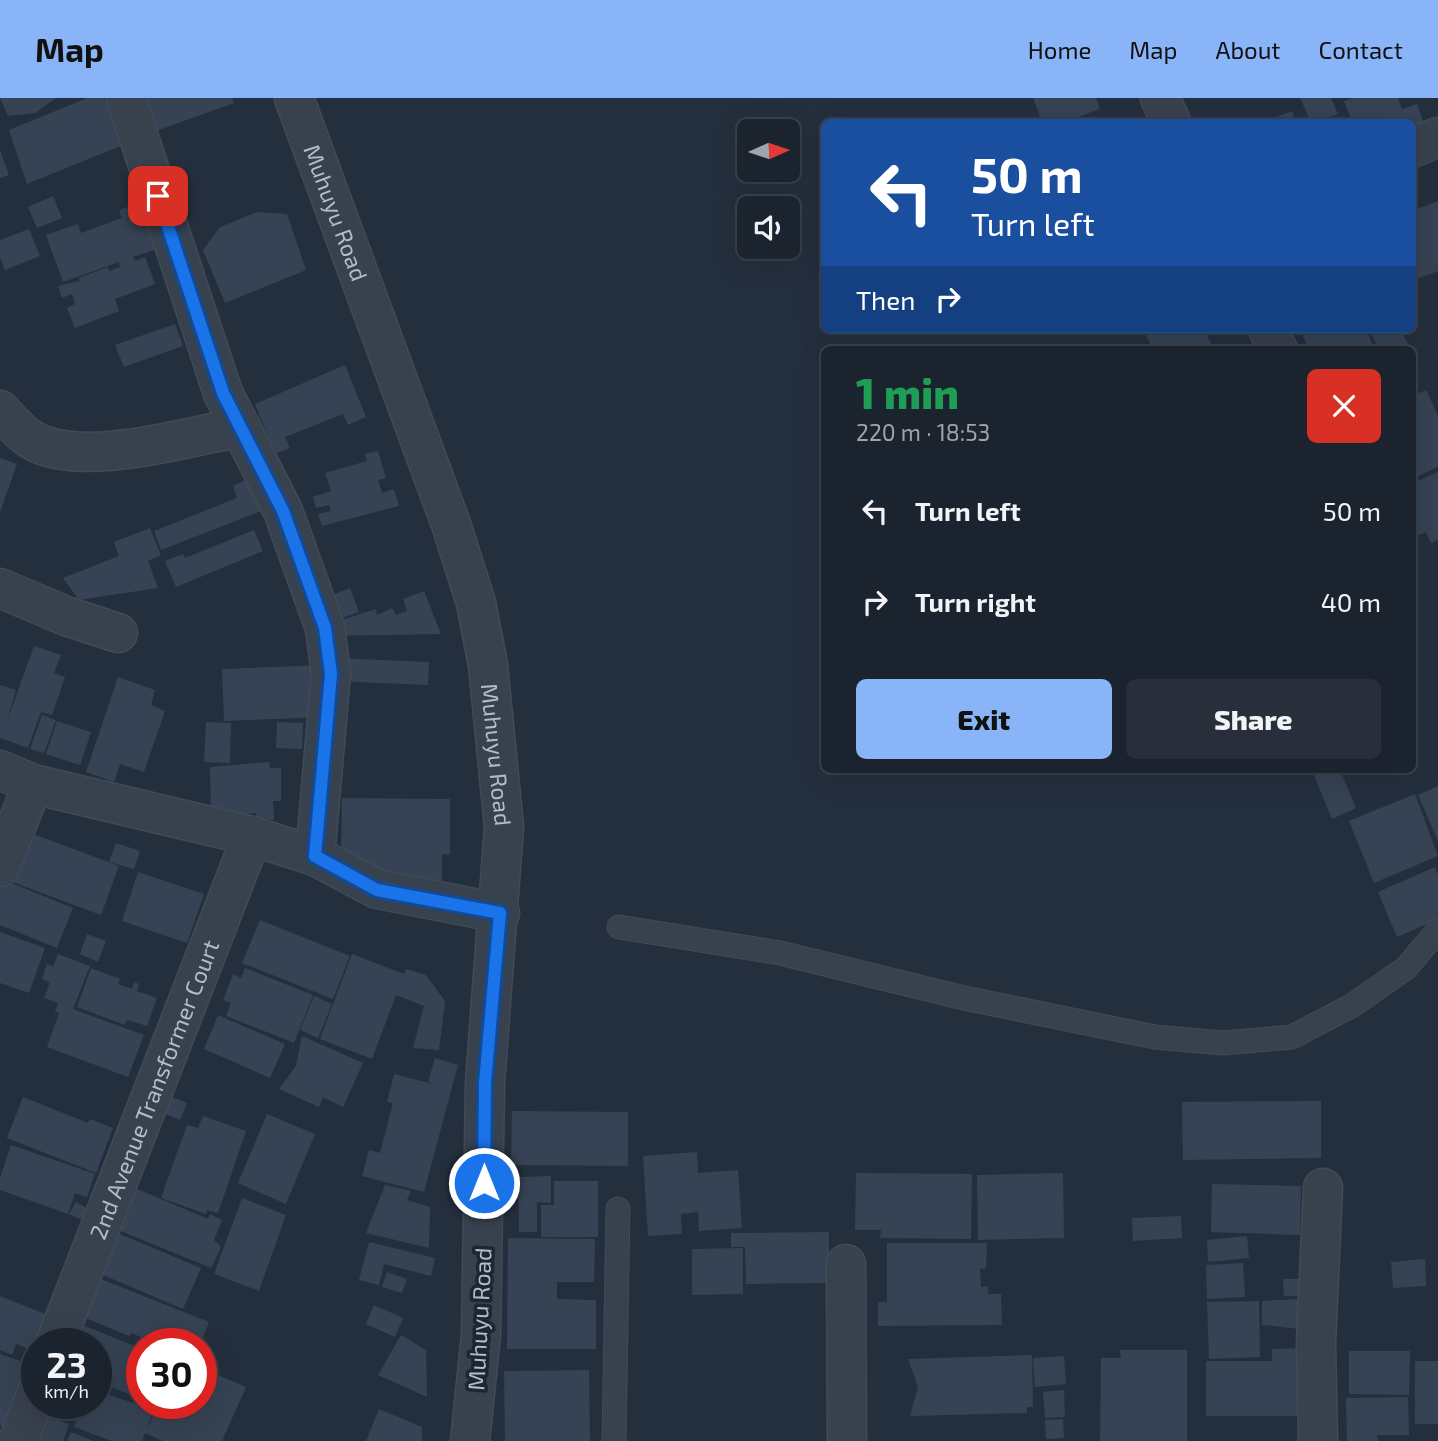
<!DOCTYPE html>
<html lang="en">
<head>
<meta charset="utf-8">
<style>
  :root { --surface:#1b232e; --page:#282f3a; --text:#f1f3f6; --muted:#a0a4aa; --line:#39404a; --accent:#8ab4f8 }
  body { margin:0; font-family:"Exo 2",sans-serif; background:var(--page); color:var(--text); height:100vh; display:flex; flex-direction:column; font-size:26px; white-space:nowrap }
  * { box-sizing:border-box; margin:0 }
  p { font-size:23px; color:var(--muted) }
  .icon { flex:none; width:38px; height:38px; fill:none; stroke:currentColor; stroke-width:2; stroke-linecap:round; stroke-linejoin:round }
  .map { position:relative; flex:1; overflow:hidden }
  .side { position:absolute; left:821px; top:248px; width:595px; height:427px; display:flex; flex-direction:column; background:var(--surface); border-radius:10px; box-shadow:0 7px 28px #0002,0 0 0 2px var(--line) }
  .side>* { flex:none }
  .top-card { position:absolute; left:821px; top:21px; width:595px; height:214px; border-radius:10px; box-shadow:0 7px 28px #0002,0 0 0 2px var(--line); background:#1a4fa0; color:#fff; overflow:hidden }
  .needle { width:46px; rotate:87deg }
  .controls { position:absolute; left:737px; top:21px; display:grid; gap:14px }
  .controls a { display:grid; place-items:center; width:63px; height:63px; border-radius:10px; background:var(--surface); box-shadow:0 7px 28px #0002,0 0 0 2px var(--line); font-size:35px }
  .speed { position:absolute; left:21px; top:1230px; display:flex; gap:14px; font-size:35px; font-weight:700; text-align:center }
  .speed>* { display:grid; place-content:center; width:91px; height:91px; border-radius:50%; background:var(--surface); box-shadow:0 7px 28px #0002,0 0 0 2px var(--line); line-height:1 }
  .speed small { font-size:18px; font-weight:400 }
  .speed .limit { border:10px solid #d22; background:#fff; color:#111 }
  .pin { position:absolute; display:grid; place-items:center; width:60px; height:60px; color:#fff; margin:-30px; border-radius:14px; box-shadow:0 4px 10px #0006 }
  .me { position:absolute; width:77px; margin:-38px; rotate:0deg; stroke-linejoin:round; filter:drop-shadow(0 0 5px #0008) }
  .turn { display:flex; align-items:center; gap:24px; height:147px; padding:0 35px; font-size:32px }
  .turn .icon { width:91px; height:91px; stroke-width:2.5 }
  .turn b { display:block; font-size:49px; line-height:60px }
  .then { display:flex; align-items:center; height:66px; padding:0 35px; background:#0003; gap:14px; font-size:26px }
  .round { display:grid; place-items:center; flex:none; width:74px; height:74px; border-radius:10px; background:var(--page) }
  .headline { display:flex; align-items:center; justify-content:space-between; height:119px; padding:0 35px }
  h1 { font-size:42px; font-weight:800; line-height:52px; color:#1e9e55 }
  .action { display:flex; gap:14px; margin-top:auto; padding:14px 35px }
  .action a { flex:1; height:80px; border-radius:10px; background:var(--accent); color:#111; font-size:28px; font-weight:800; line-height:80px; text-align:center }
  .action a+a { background:var(--page); color:var(--text) }
  ul { padding:0; list-style:none }
  li { display:flex; align-items:center; gap:21px; height:91px; padding:0 35px }
  li div { flex:1 }
  li b { display:block; font-size:26px }
  li em { font-style:normal }
  header { display:flex; align-items:center; gap:42px; box-sizing:border-box; height:98px; padding:0 35px; background:var(--accent); color:#111 }
  header strong { font-size:33px }
  nav { display:flex; gap:38px; margin-inline-start:auto; font-size:24px }
  .map>svg:first-child { display:block }
</style>
</head>
<body>
<header>
<strong>Map</strong>
<nav><a>Home</a><a>Map</a><a>About</a><a>Contact</a></nav>
</header>
<div class="map">
<svg width="1438" height="1343" viewBox="0 0 1438 1343">
  <rect width="100%" height="100%" fill="#242f3e"/>
  <g fill="#364354">
    <path d="M0,0h56l-21,15 -27,3z"/>
    <path d="M87,0h17l19,47 -96,39 -18,-54z"/>
    <path d="M130,0h102l2,5 -92,33z"/>
    <path d="M1033,0h63l4,11 -36,13h-22z"/>
    <path d="M1300,0h31l7,16 -27,8z"/>
    <path d="M1353,0h45l4,11 15,-5 10,27 -15,6v-15h-60l-8,-21z"/>
    <path d="M1292,13l4,11h-32z"/>
    <path d="M0,52l9,25 -9,3z"/>
    <path d="M53,98l9,22 -25,10 -9,-21z"/>
    <path d="M145,103l17,46 -29,10 2,4 10,-4 10,27 -40,15 4,12 -44,17 -8,-20 8,-4 -3,-10 -10,4 -4,-12 22,-5 -1,-3 29,-11 1,4 11,-4 -1,-5 -56,20 -17,-47 32,-11 3,9 41,-15 -3,-8z"/>
    <path d="M1438,103v70l-26,10v-70z"/>
    <path d="M257,114l30,2 19,56 -81,33 -22,-53 17,-23z"/>
    <path d="M29,131l11,27 -35,14 -5,-13v-17z"/>
    <path d="M175,226l8,22 -59,21 -9,-22z"/>
    <path d="M1143,231h68l-6,2 8,16 -7,3h-53z"/>
    <path d="M1319,231h47l9,21h-66l-6,-14z"/>
    <path d="M1369,231h32l8,17 -7,4h-23z"/>
    <path d="M345,267l21,52 -18,8 -5,-11 -58,23 5,11 -15,6 -20,-50z"/>
    <path d="M1426,292l12,26v51l-26,12v-83z"/>
    <path d="M378,353l8,27 -8,2 4,13 12,-4 5,17 -77,20 -4,-12 13,-3 -2,-6 -13,3 -3,-11 18,-6 -6,-18 42,-12 -2,-7z"/>
    <path d="M0,360l17,6 -17,48z"/>
    <path d="M1438,374v68l-7,3 -5,-11 -10,4 -4,-8v-44z"/>
    <path d="M248,381l13,32 -100,39 -7,-19 83,-33 -4,-12z"/>
    <path d="M150,430l11,27 -13,6 10,27 -79,12 -16,-22 56,-22 -5,-14z"/>
    <path d="M254,432l9,21 -87,36 -11,-26 18,-7 2,4z"/>
    <path d="M350,490l9,24 -28,10 -9,-23z"/>
    <path d="M424,493l17,43 -110,2 -2,-12 47,-15 1,6 15,-7 4,7 11,-4 -4,-12z"/>
    <path d="M34,548l27,9 -7,18 11,4 -13,38 -11,-3 -13,36 -28,-10v-53l16,5 -9,31z"/>
    <path d="M335,560l94,4 -1,23 -94,-4z"/>
    <path d="M323,567l2,52 -101,4 -2,-52z"/>
    <path d="M118,579l37,13 -4,15 14,6 -21,61 -24,-8 -6,18 -28,-10z"/>
    <path d="M42,617l14,5 -12,33 -14,-4z"/>
    <path d="M57,623l34,11 -11,33 -34,-11z"/>
    <path d="M206,624l25,1 -1,40 -26,-1z"/>
    <path d="M277,624l26,1 -1,26 -26,-1z"/>
    <path d="M269,664l1,6h11v33h-8l1,19 -18,-1v-6l-45,4 -1,-50z"/>
    <path d="M1315,672h25l16,38 -24,11 -20,-48z"/>
    <path d="M1438,688v55l-20,-46z"/>
    <path d="M1415,696l23,62 -64,27 -25,-62z"/>
    <path d="M342,700l108,1v56l-8,-1v34l-101,-20z"/>
    <path d="M28,734l91,34 -18,49 -91,-34z"/>
    <path d="M116,745l24,8 -6,18 -25,-7z"/>
    <path d="M1435,769l3,8v44l-41,18 -19,-45z"/>
    <path d="M138,774l66,22 -17,49 -65,-22z"/>
    <path d="M4,782l69,28 -16,40 -57,-23v-36z"/>
    <path d="M260,822l90,36 -17,43 -91,-36z"/>
    <path d="M0,834l45,16 -16,45 -29,-10z"/>
    <path d="M87,836l19,7 -8,21 -18,-8z"/>
    <path d="M58,856l32,12 -17,43 71,26 -16,42 -81,-30 12,-34 -4,-1 3,-9 -14,-5 6,-16 -8,-3 5,-15 6,3z"/>
    <path d="M352,856l52,20 2,-5 20,6 19,26 -6,49 -26,-2 11,-42 -28,-11 -24,64 -52,-20z"/>
    <path d="M91,870l29,11 -2,5 14,5 2,-7 5,2 -2,7 20,7 -10,28 -20,-6 -2,5 -48,-18z"/>
    <path d="M245,870l68,27 -19,48 -68,-27 5,-13 -8,-3 10,-26 8,4z"/>
    <path d="M314,898l18,8 -14,34 -18,-8z"/>
    <path d="M218,917l67,29 -15,34 -66,-29z"/>
    <path d="M302,938l61,27 -20,44 -20,-10 -4,10 -40,-18 17,-23z"/>
    <path d="M435,960l23,7 -34,127 -62,-16 7,-26 11,3 13,-50 -6,-1 7,-28 43,11 -9,-3z"/>
    <path d="M162,995l25,10 -7,17 -24,-10z"/>
    <path d="M23,999l65,26 2,-4 23,9 -17,45 -89,-35z"/>
    <path d="M1321,1003v57l-138,2 -1,-58z"/>
    <path d="M512,1013l116,1v54l-117,-1z"/>
    <path d="M267,1016l48,20 -29,70 -48,-21z"/>
    <path d="M203,1018l43,15 -28,82 -11,-3 -1,4 -45,-16 26,-73 11,3z"/>
    <path d="M11,1047l84,29 -8,23 -12,-4 -7,21 -68,-24v-12z"/>
    <path d="M697,1054l1,21 40,-3 4,58 -43,3 -1,-19 -17,2 1,20 -34,2 -5,-80z"/>
    <path d="M856,1075l116,1 -1,65 -91,-1 1,-8h-26z"/>
    <path d="M1063,1075l1,65 -86,2 -1,-65z"/>
    <path d="M551,1078v27l-14,-1v30h-18l-1,-55z"/>
    <path d="M554,1083h44v56h-57v-32h13z"/>
    <path d="M1212,1086l89,2 -1,49 -89,-3z"/>
    <path d="M128,1087l80,34 2,-5 12,6 -8,20 7,7 -10,21 -100,-41z"/>
    <path d="M385,1087l26,6 -4,9 23,7 -1,41 -63,-15z"/>
    <path d="M242,1100l44,17 -27,76 -45,-17z"/>
    <path d="M76,1104l12,7 -6,11 -13,-6z"/>
    <path d="M1181,1118l1,22 -49,3 -1,-23z"/>
    <path d="M108,1131l93,39 -18,41 -92,-39z"/>
    <path d="M829,1134v51l-83,1 -1,-37h-14v-14z"/>
    <path d="M1247,1138l2,22 -41,4 -1,-22z"/>
    <path d="M508,1140l87,1 -1,43h-37v17l39,1v49h-89z"/>
    <path d="M369,1144l66,16 -4,18 -47,-12 -5,21 -20,-5z"/>
    <path d="M887,1145h100l-1,25 -6,1 1,18 7,-1v8h13l1,31 -124,1v-24h9z"/>
    <path d="M743,1150v46l-51,1v-46z"/>
    <path d="M1425,1161l1,27 -33,2 -2,-26z"/>
    <path d="M1243,1165l2,34 -38,2 -1,-34z"/>
    <path d="M387,1174l20,7 -5,14 -20,-6z"/>
    <path d="M96,1179l113,45 -9,22h-50l1,-3 -20,-8 -2,3 -48,-20z"/>
    <path d="M1283,1181h18v17h-17z"/>
    <path d="M0,1198l50,20 -14,36 -20,-8 -4,11 -12,-5z"/>
    <path d="M1298,1201l1,30 -37,-4v-24z"/>
    <path d="M1259,1203l1,56 -51,2 -2,-57z"/>
    <path d="M374,1207l29,13 -8,19 -29,-13z"/>
    <path d="M75,1224l67,27v50l-46,-18v-37h-30z"/>
    <path d="M401,1237l25,15 1,47 -49,-22z"/>
    <path d="M1300,1250v68h-94v-55h66v-12z"/>
    <path d="M1120,1252h67v91h-87l1,-83h20z"/>
    <path d="M1349,1253h61l-1,44 -60,-1z"/>
    <path d="M0,1256l23,8 -3,10 7,2 -19,54 -8,-3z"/>
    <path d="M1032,1257l1,52h-6v6l-117,3 8,-29 -10,-28z"/>
    <path d="M1064,1258l2,28 -31,3 -2,-29z"/>
    <rect x="1415" y="1263" width="23" height="63"/>
    <path d="M201,1270l45,19 -24,54h-59l-18,-8 -3,8h-30l-38,-14 8,-23h14v-14l57,20 -6,20 8,-19 6,2 -10,-5 2,-4h48z"/>
    <path d="M589,1272l1,71h-85l-1,-70z"/>
    <path d="M1064,1292l1,27 -20,1 -2,-26z"/>
    <path d="M1408,1299l1,38h-32l1,6h-31l-1,-43z"/>
    <path d="M41,1306h33l-5,16 -30,-10z"/>
    <path d="M379,1311l43,18v14h-56z"/>
    <path d="M41,1316l28,10 -6,17h-31z"/>
    <path d="M1063,1321l1,19 -18,1 -1,-19z"/>
    <path d="M71,1334l23,9h-27z"/>
  </g>
  <g fill="none" stroke-linecap="round" stroke-linejoin="round">
    <defs>
      <g id="service">
        <path d="M619,829l161,26 184,45 191,39 68,6 69,-6 61,-32 53,-37 32,-38"/>
        <path d="M614,1343l4,-232"/>
      </g>
      <g id="minor">
        <path d="M126,0l97,295 60,118 42,117 6,46 -16,182"/>
        <path id="s1" d="M294,0l158,429 24,76 12,62 16,162 -19,256 -4,252 -11,106"/>
        <path d="M1160,0l11,24"/>
        <path d="M1412,50l26,-11"/>
        <path d="M1268,231l10,21"/>
        <path d="M0,312c9,10 20,23 32,30 49,29 155,-3 209,-13"/>
        <path d="M0,490l66,28 52,17"/>
        <path d="M0,672l33,14 219,52 63,20 62,33 123,24"/>
        <path d="M0,769l33,-83"/>
        <path d="M846,1166l1,177"/>
        <path id="s2" d="M55,1246l197,-508"/>
        <path d="M18,1343l19,-49"/>
        <path d="M1318,1343l-2,-98 7,-155"/>
      </g>
    </defs>
    <use href="#service" stroke="#414a57" stroke-width="25"/>
    <use href="#minor" stroke="#414a57" stroke-width="41"/>
    <use href="#service" stroke="#38414e" stroke-width="23"/>
    <use href="#minor" stroke="#38414e" stroke-width="38"/>
  </g>
  <g fill="none" stroke-linecap="round" stroke-linejoin="round">
    <defs>
      <path id="route" d="M158,98l65,197 60,118 42,117 6,46 -16,182 62,34 123,23 -15,170 -1,100"/>
    </defs>
    <use href="#route" stroke="#114b97" stroke-width="18"/>
    <use href="#route" stroke="#1a73e8" stroke-width="12"/>
  </g>
  <g text-anchor="middle" dominant-baseline="central" stroke-width="7" stroke-linejoin="round" paint-order="stroke">
    <g font-size="23" fill="#b4bcc9" stroke="#1d2633">
      <text stroke="none"><textPath href="#s1" startOffset="122">Muhuyu Road</textPath></text>
      <text stroke="none"><textPath href="#s1" startOffset="690">Muhuyu Road</textPath></text>
      <text stroke="none"><textPath href="#s2" startOffset="273">2nd Avenue Transformer Court</textPath></text>
      <text transform="translate(479 1221) rotate(-87)">Muhuyu Road</text>
    </g>
  </g>
</svg>
<div class="controls">
<a><svg class="needle" viewBox="-14 -14 28 28"><path d="M0-13l5 13h-10z" fill="#e53935"/><path d="M0 13l5-13h-10z" fill="#a0a4aa"/></svg></a>
<a><svg class="icon" aria-label="sound" viewBox="0 0 24 24"><path d="M4 9h4l5-4v14l-5-4H4zM17 9q2 3 0 6"/></svg></a>
</div>
<div class="speed"><div>23<small>km/h</small></div><div class="limit">30</div></div>
<div class="pin" style="left:158px;top:98px;background:#d93025"><svg class="icon" aria-label="arrive" viewBox="0 0 24 24"><path d="M6 21V4h12l-3 4 3 4H6"/></svg></div>
<svg class="me" style="left:484px;top:1085px" viewBox="-20 -20 40 40"><circle r="17" fill="#1a73e8" stroke="#fff" stroke-width="3"/><path d="M0-11L8 9 0 5-8 9z" fill="#fff"/></svg>
<div class="top-card">
<div class="turn"><svg class="icon" aria-label="left" viewBox="0 0 24 24"><path d="M17 20v-9H6M10 6l-5 5 5 5"/></svg><div><b>50 m</b>Turn left</div></div>
<div class="then">Then<svg class="icon" aria-label="right" viewBox="0 0 24 24"><path d="M7 20v-9h11M14 6l5 5-5 5"/></svg></div>
</div>
<section class="side">
<div class="headline"><div><h1>1 min</h1><p>220 m · 18:53</p></div><a class="round" style="background:#d93025;color:#fff"><svg class="icon" aria-label="close" viewBox="0 0 24 24"><path d="M6 6l12 12M18 6L6 18"/></svg></a></div>
<ul>
<li><svg class="icon" aria-label="left" viewBox="0 0 24 24"><path d="M17 20v-9H6M10 6l-5 5 5 5"/></svg><div><b>Turn left</b></div><em>50 m</em></li>
<li><svg class="icon" aria-label="right" viewBox="0 0 24 24"><path d="M7 20v-9h11M14 6l5 5-5 5"/></svg><div><b>Turn right</b></div><em>40 m</em></li>
</ul>
<div class="action"><a>Exit</a><a>Share</a></div>
</section>
</div>
</body>
</html>
